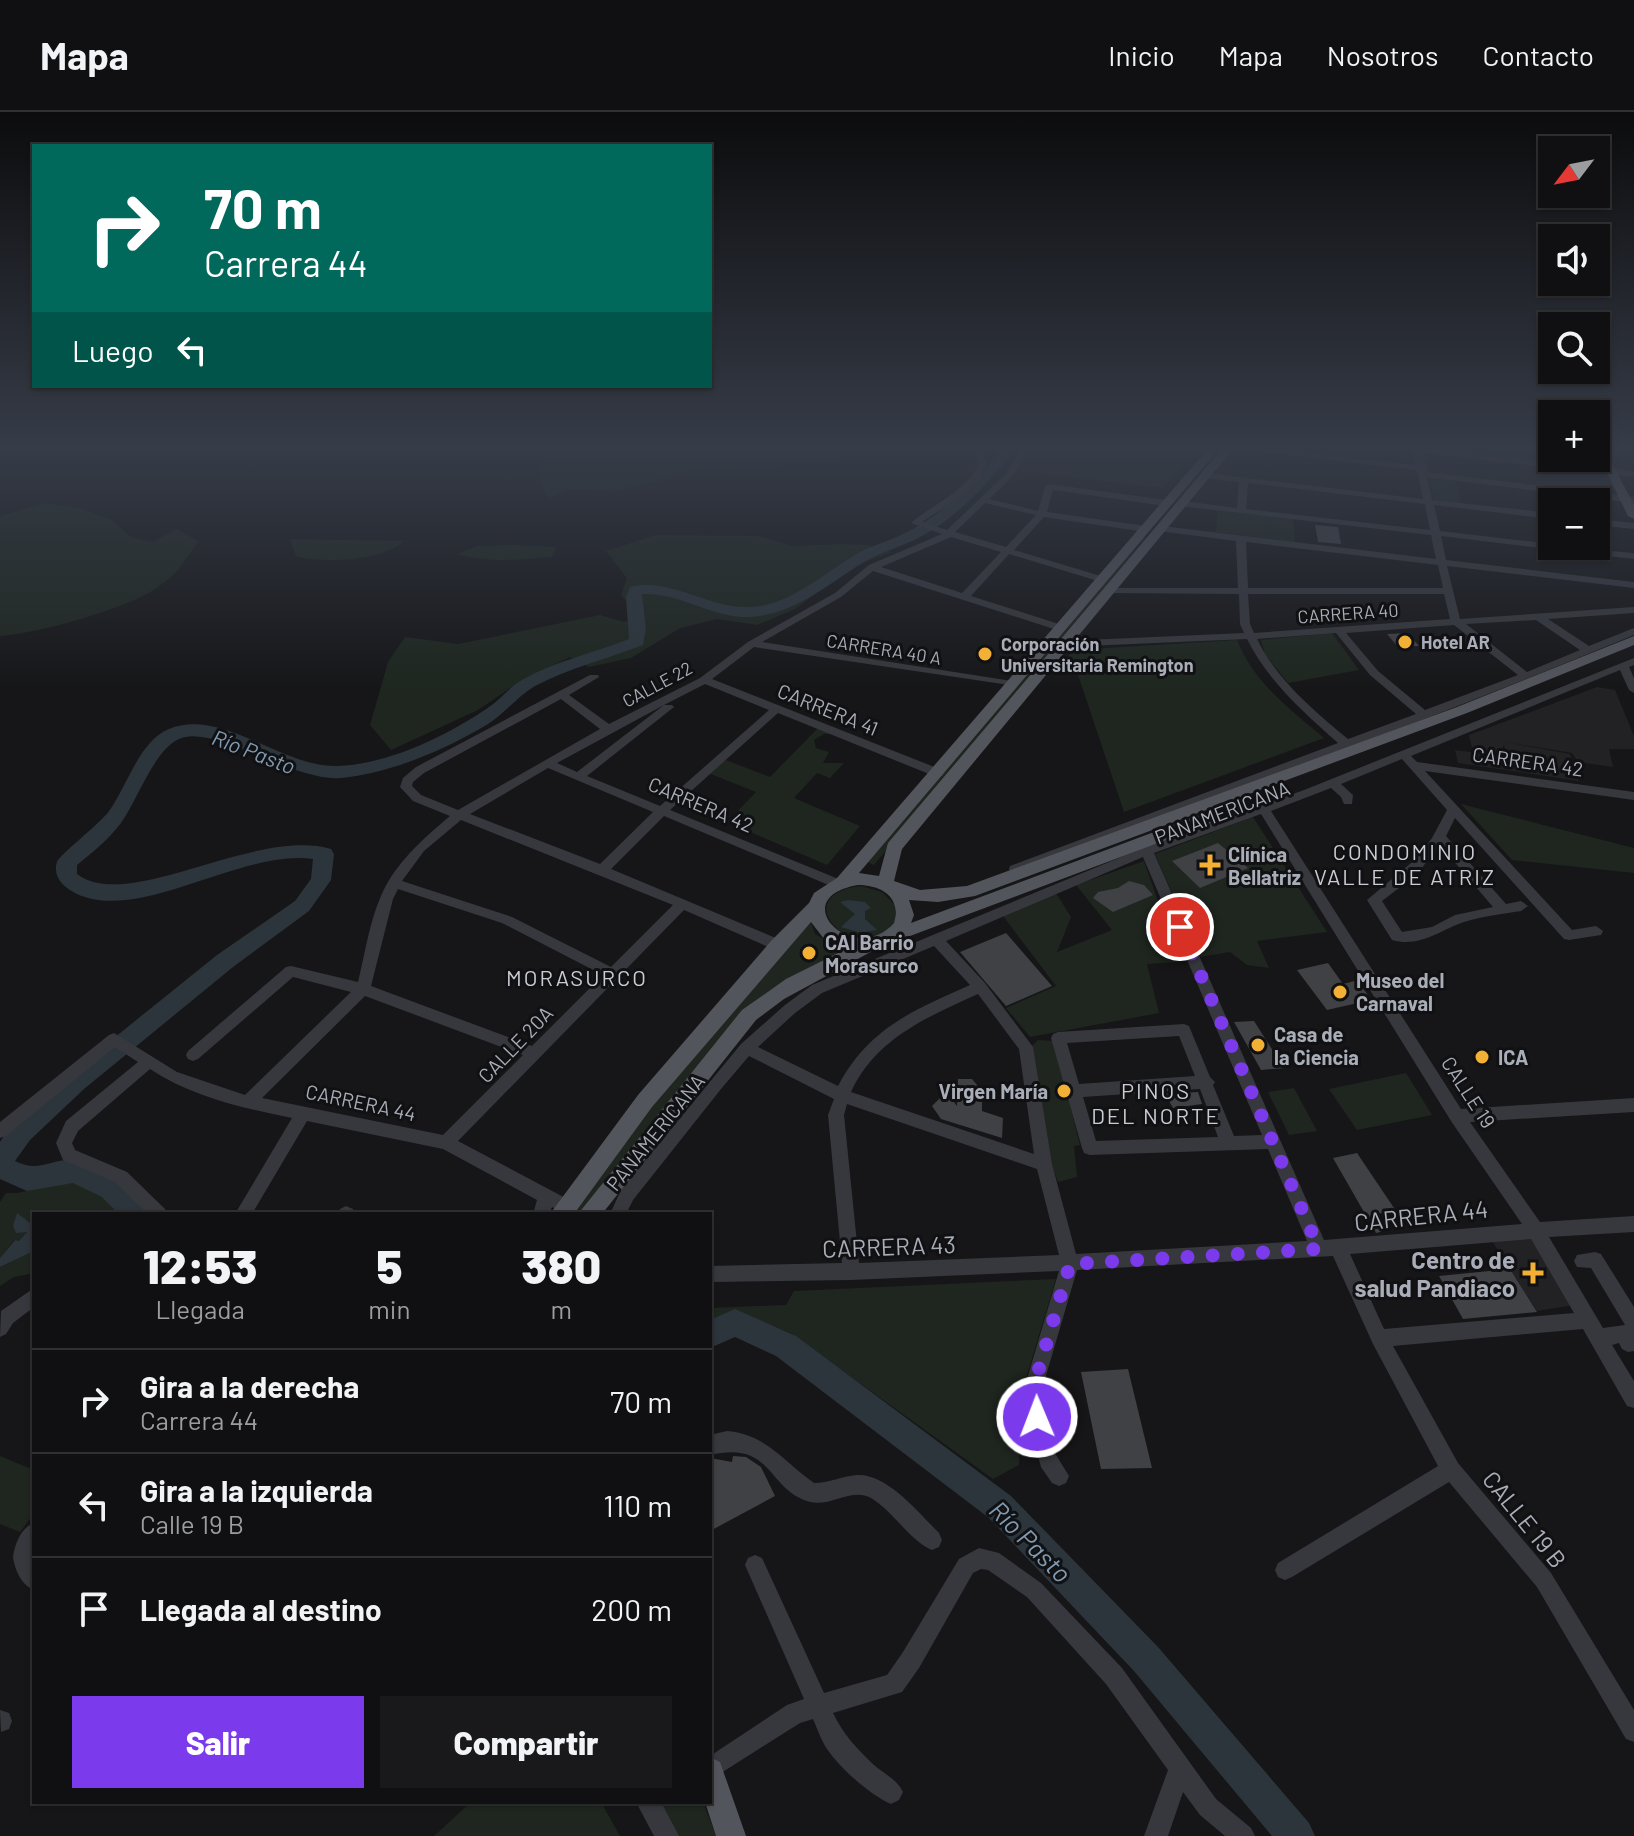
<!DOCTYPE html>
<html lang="es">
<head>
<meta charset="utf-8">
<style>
  :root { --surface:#101012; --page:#19191b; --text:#f1f3f6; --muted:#9c9d9f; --line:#303032; --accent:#7c3aed }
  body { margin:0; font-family:Barlow,sans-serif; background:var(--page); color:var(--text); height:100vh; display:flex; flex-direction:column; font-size:30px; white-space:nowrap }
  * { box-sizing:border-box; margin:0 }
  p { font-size:26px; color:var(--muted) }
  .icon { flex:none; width:44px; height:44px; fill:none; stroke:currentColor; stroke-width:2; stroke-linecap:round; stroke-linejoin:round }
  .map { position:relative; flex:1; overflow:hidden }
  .details { position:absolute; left:32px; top:1100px; width:680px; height:592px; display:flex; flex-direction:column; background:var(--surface); border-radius:0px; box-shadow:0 2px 6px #0004,0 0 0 2px var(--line) }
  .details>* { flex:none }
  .guide { position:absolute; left:32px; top:32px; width:680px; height:244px; border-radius:0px; box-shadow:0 2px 6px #0004,0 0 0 2px var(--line); background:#00695c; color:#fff; overflow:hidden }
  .needle { width:52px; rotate:238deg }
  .buttons { position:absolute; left:1538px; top:24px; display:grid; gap:16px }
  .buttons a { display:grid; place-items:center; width:72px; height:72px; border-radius:0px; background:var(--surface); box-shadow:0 2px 6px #0004,0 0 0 2px var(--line); font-size:40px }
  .pin { position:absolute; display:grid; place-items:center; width:68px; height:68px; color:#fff; margin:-34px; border:4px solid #fff; border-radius:50%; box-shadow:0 2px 8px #0007 }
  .me { position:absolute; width:88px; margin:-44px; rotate:359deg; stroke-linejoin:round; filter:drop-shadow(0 0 6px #0008) }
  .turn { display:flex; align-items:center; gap:28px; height:168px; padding:0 40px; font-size:36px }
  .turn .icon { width:104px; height:104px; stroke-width:2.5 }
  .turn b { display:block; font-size:56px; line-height:68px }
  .then { display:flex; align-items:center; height:76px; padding:0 40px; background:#0003; gap:16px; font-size:30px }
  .eta { display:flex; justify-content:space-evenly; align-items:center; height:136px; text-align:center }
  .eta b { font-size:48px; font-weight:800; line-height:56px }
  .button { display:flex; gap:16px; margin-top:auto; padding:16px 40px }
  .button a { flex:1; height:92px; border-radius:0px; background:var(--accent); color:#fff; font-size:32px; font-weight:800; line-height:92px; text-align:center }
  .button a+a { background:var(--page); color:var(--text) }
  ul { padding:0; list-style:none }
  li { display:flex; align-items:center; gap:24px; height:104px; padding:0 40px; border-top:2px solid var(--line) }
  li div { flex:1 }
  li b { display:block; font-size:30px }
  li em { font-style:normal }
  header { display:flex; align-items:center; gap:48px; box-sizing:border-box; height:112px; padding:0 40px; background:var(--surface); border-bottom:2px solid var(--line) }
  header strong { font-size:38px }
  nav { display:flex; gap:44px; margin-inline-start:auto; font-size:28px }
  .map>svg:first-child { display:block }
</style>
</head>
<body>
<header>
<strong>Mapa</strong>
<nav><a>Inicio</a><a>Mapa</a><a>Nosotros</a><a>Contacto</a></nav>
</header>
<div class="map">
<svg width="1634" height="1724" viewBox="0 0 1634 1724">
  <rect width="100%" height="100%" fill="#161618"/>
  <g fill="#222225">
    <path d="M1026,338h115l49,7 -28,31 -147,-17z"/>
    <path d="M1436,338h116v8l44,-1 6,10z"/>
    <path d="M1597,575l18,3 19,46v13h-25l4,18 -35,-5 -6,-9 -67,-11 65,12 9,27 -121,-18 -3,-13 52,7 -3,-12 -5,8 -27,-5 -3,-13z"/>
    <path d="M1531,1122l43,71 -37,6 -45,-70z"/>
  </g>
  <g fill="#1e261f">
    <path d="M549,338h312l-21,11 -142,8 -82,23 -48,-3 -18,9c-15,-15 -9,-31 -1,-48z"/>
    <path d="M1429,365l26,3 6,23 -27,-3z"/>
    <path d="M45,391l35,5 32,12 20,18 21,4 23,-13 22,12c-11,18 -22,34 -40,46 -28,21 -122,47 -158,49v-120z"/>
    <path d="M1217,398l76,9 2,23 -79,-10z"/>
    <path d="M656,423l103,1 33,10 51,-2 25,1 23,7 -42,16 -54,41 -38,16 -40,-6 -37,9 -49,30 -42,9 -19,-10 -51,25 -41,28 -87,40 -21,-25 18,-63 17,-25 53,7 142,-29 24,7 15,-7 -18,-20 6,-17 -21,-27z"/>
    <path d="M1137,424l8,2 -271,327 -9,-4z"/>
    <path d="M290,427l113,2c-18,20 -83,23 -107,15z"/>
    <path d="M513,433l43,2 -4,10c-33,3 -63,6 -95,-3l20,-8z"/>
    <path d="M1332,521l27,37 -71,13 -23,-29 -4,-14z"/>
    <path d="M1237,528c17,43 53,69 87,98l-200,74 -51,-152 -7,-1 7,-9z"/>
    <path d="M818,616l15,6h-9l-10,6 2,8 13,4 -6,11h21l-14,15 -13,-5 -23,25 66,28 -33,39 -100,-43 29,-30 -48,-19 15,-14 47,18z"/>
    <path d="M1461,692l173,44v25l-122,-13z"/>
    <path d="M1253,705l74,115 -70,9 12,27 -22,-3 -17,-13 -30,5 -45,-103z"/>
    <path d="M1144,749l35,101 -32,2 12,49 -129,24 -24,-29 50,-22 -53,-70 53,-23 15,24 -14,35 55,-22 -36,-45z"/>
    <path d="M861,774l21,6 13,13v16c-37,51 -113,-26 -34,-35z"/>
    <path d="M810,808l5,14 31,18c-35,16 -69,30 -98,55l-167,207h-8l32,-52z"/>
    <path d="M1038,928l16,1 26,104 -6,1 3,31 -19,5 -6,-16 -22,-118z"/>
    <path d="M1406,961l26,42 -75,15 -28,-41z"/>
    <path d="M1294,976l23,43 -28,4 -21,-43z"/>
    <path d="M72,1069c22,6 36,16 51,33h-89v12l-17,-12 11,17 -9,10 -5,-1 -14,18v-56l6,-9h11z"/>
    <path d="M34,1139v22l-20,4 -14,9v-19z"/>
    <path d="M1056,1167l-35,116 -2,70 -26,14 -203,-146 -54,-22 -26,9v-12l76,-3 8,-14z"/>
    <path d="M0,1344l34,14v43l-14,19 -20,-8z"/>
    <path d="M471,1690h130l19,34h-186z"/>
    <path d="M654,1690h49l13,34h-40z"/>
  </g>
  <g fill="#2c353c">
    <path d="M848,788l17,2 6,6 -6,3v8l12,11 -16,3 -20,-6 14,-13 -15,-12z"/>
    <path d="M17,1101l17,13v25l-34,16v-9l15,-18 4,1 8,-9 -11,1 -3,-7z"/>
  </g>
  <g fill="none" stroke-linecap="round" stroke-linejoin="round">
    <g fill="#2c353c" fill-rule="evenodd">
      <path d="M1001,338h12c-22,32 -58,69 -93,87 -18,10 -38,14 -56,25 -36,22 -70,53 -115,55 -37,1 -70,-25 -107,-23l4,35 -3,16c-36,14 -74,23 -108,41 -17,10 -30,27 -47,38 -43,26 -97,49 -147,54 -48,4 -129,-55 -162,-39 -25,11 -42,62 -58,84 -12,16 -28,29 -44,42v9c51,39 177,-47 254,-25l3,5 -3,26 -22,31 -76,56 -149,122 -54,51 -15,21c25,13 37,-4 61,-1 23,3 65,33 74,54h-31l-17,-17 -29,-14 -46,8 -27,-12v-37l12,-18 56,-49 149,-120 78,-54 16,-22 2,-20c-73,-10 -172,64 -236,35 -13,-6 -25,-17 -20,-32 3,-8 43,-38 52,-51 18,-24 30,-70 60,-82 52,-22 114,39 169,37 51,-2 109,-30 151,-59 12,-8 20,-20 33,-27 33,-19 72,-27 107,-41l-3,-42 4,-10c42,-10 78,22 119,20 39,-1 72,-31 104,-51 18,-11 38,-15 56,-25 31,-15 72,-53 92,-81z"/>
      <path d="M735,1197l61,27 215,160 147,151 151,176 6,13h-43l-138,-165 -145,-153 -213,-162 -41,-19 -25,11v-28z"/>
    </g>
  </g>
  <g fill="#404145">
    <path d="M1315,413l23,2 3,17 -23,-2z"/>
    <path d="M1408,521l11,13 -21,1 -11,-13z"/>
    <path d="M1218,731l30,25 -48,20 -28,-27z"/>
    <path d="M1129,769l15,4 9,10 -40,17 -20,-14 5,-6 20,-4z"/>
    <path d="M1006,821l46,53 -46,20 -46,-54z"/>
    <path d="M1328,851l15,21 15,-4 13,20 -44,10 -30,-40z"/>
    <path d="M1254,909l30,47 -23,2 -27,-48z"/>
    <path d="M958,967h14l10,12v20l21,7 -1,20 -61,-19 -9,-13 14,-14 11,14z"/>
    <path d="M1198,980l4,12 -29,4 -8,-14z"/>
    <path d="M1357,1041l39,58 -21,3 8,17 -3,1 -4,1 -43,-75z"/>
    <path d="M1510,1157l27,43 -74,7 -24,-43z"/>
    <path d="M1128,1257l24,99 -51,1 -20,-97z"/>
    <path d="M733,1344l13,1 15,10 14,29 -65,35v-73l22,4z"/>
  </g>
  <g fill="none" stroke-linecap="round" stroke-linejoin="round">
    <g fill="#37383d" fill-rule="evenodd">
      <path d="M974,338h8c3,6 6,12 3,18 -7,20 -46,43 -63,54l25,8 59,-56 14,-24h8l-16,27 -23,22 49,12 7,-24 4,-3 117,16 4,3 -4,3 -113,-16 -6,22 99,14 5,3 -5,3 -102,-15 -30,33 90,27v4h-6l-89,-27 -38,42 94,30v4h-8l-184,-59 -32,26 -79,45 250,39 4,1v4l-262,-39 -42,32 230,91 2,3 -2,3h-8l-156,-63 -108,97 171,70 1,3 -1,3h-10l-167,-70 -53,53 172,72 2,4 -2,4h-10l-89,-39 -226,231 113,60 2,5 -2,5 -6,3 -13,-7 -3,7h-16l4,-14 -94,-51 -136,-28 -55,93h-17l57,-96c-49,-10 -100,-21 -142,-49l-72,62 -6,12 3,7 52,22 38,37 2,5h-19l-33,-32 -52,-22 -7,-17 10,-22 72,-59 -23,-15 -109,89 -6,2v-16l109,-87 5,-2 63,39 68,23 106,-103 -58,-15 -95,82 -5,2 -5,-2 -2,-4 2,-4 98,-84 5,-1 67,16c7,-28 11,-59 23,-86 14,-33 42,-57 69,-80l-37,-15 -13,-14 3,-9 13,-11 174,-92h8l1,2 -30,18 40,29 91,-46 48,-36 87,-49 34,-28 73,-31 -31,-11c19,-17 59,-34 67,-59zM985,391l51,12 -30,32 -51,-15zM951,425l50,15 -39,41 -81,-26zM705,572l64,26 -109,96 -73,-30 87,-69 -2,-2h-8zM561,587l39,30 -142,81 -37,-15 -9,-9 1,-4 11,-9zM664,593l-87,67 -20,-9zM548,656l105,44 -53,52 -130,-50zM461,708l212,85 -62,62 -99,-50 -110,-36 22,-30zM398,777l104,34 101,52 -71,71 -161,-60 22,-87zM365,884l158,59 -80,80 -181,-37z"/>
      <path d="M1257,338h25l134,15 -3,-15h25l196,21v6l-212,-24 5,15 -1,4 208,25v6l-207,-26 5,23 120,13v6l-118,-14 6,26 112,13v2l82,7v6l-193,-23 5,24 188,22v6l-187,-22 13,53 174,-12v6l-86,6 41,27 45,-18v7c-202,84 -409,159 -614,237h-10l-1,-3 1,-3 328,-123c-35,-31 -70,-62 -91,-104l-183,8 -5,-3 5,-3 180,-8 -4,-9 -1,-30 -133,-1v-4l3,-1h129l-2,-47 -77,-10 -2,-2 5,-3 274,33 -5,-24 -251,-29 -1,-2 4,-3 54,7 2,-26 -36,-4 -1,-2 4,-3 217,26 -6,-29 -156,-18zM1248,371l177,21 5,26 -184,-21zM1246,430l192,23 5,23h-195zM1248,482h196l6,25 -196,14 -4,-9zM1536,508l44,30 -53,22 -61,-48zM1454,513l64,50 -93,35 -47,-39 -32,-38zM1336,521l34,42 46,39 -68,25c-35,-29 -71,-59 -91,-100z"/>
      <path d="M1596,407l38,4v6l-38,-4z"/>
      <path d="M1634,546v7l-5,2 5,11v15l-5,-3 -9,-20 -209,86 6,6 217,30v8l-209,-29 147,159 24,-4 7,5 -2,4 -32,5 -5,-1 -109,-121 -9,18 60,68 15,-3 7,5 -7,5c-18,3 -39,5 -57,11 -24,8 -44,26 -72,18l-25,-40 50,-42 15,-20 15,-28 -45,-51 -61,25 12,11 -1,9h-8l-3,-7 -10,-9 -60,23 190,298 173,-11v14l-164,10 70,100 94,-6v16l-85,5 54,91 22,-3 -34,-57 -14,-1 -3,-6 3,-6 18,-3 6,2 33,53v44l-6,1 -6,-3 -3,-6 -7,2 22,36v27l-7,-2 -44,-77 -190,17 65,117 93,110 83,137v32l-8,-3 -89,-152 -88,-105 -157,95 -7,3 -7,-3 -3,-7 3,-7 160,-97 -65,-122 -40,-88 -256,14 -37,126 16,59 13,21 -3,7 -7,3 -7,-3 -11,-16 -19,-71 37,-125 -208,9 -141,2v-16l132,-3 -14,-148 6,-16 -85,-43 -28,33 -88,111 -7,14h-16l11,-24 120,-146 44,-39 27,-20 331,-137 161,-58zM1261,702l190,307 71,103 -198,16 -170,-387zM1440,733l53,62 -38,8 -23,12 -30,5 -20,-31 35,-27zM1143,745l119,278 -28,1 -21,-51 2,-3 -5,-5 -21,-51 -5,-2 -126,8 -5,2 -2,4 31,110 2,5 6,2 178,-6 39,92 -231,13 -24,-90 -19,-117 -48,-64 -39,-42zM934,834l36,39c-58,26 -101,43 -132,101l-80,-39 37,-34 27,-20zM978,882l41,55 15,105 -183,-62c24,-53 76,-75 127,-98zM1179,924l16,40 -116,8 -12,-41zM1200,977l18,48 -122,4 -13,-44zM847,992l190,65 22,86 -200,8 -15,-148zM1531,1127l43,74 -190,16 -34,-75z"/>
      <path d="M346,1094l7,3 2,5h-17l2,-5z"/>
      <path d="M34,1176v19l-21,16 -7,11 -6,3 1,-26z"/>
      <path d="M727,1319c39,3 57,31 87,52 15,0 28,-7 43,-8 30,-2 63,39 82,58l3,7 -3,7 -7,3c-22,-9 -39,-39 -61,-52 -19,-11 -40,9 -61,4 -44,-12 -36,-62 -100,-47v-20z"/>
      <path d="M34,1411v67c-13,-5 -19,-20 -21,-33 2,-14 8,-29 21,-34z"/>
      <path d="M979,1436l20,5 42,30 81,85 94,131 35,29 4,8h-30l-25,-21 -17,-23 -15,44h-24l24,-66 -62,-86 -79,-87 -39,-27 -7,-1 -8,4 -54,95 -17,24 -69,21c10,21 24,36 41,52 10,9 23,14 29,27l-4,8 -8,4c-21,-9 -51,-36 -64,-55 -6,-9 -10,-21 -14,-30l-13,4 -90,57v-24l77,-51 17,-6 -59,-134 3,-7 7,-3 7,3 62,135 63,-18 16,-23 56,-93z"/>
      <path d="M0,1598l9,3 3,8 -3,8 -8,3z"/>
      <path d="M636,1690h25l18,34h-25z"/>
    </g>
    <g fill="#53555c" fill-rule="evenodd">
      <path d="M1207,338h11l-359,423 20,3 9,-33 333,-393h11l-330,399 -8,32 26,9 47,-4 490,-179 177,-71v9l-167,68 -492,183 -37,6 -29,-2 5,15 -3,8 291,-109h12l2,4 -2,4 -336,126 -94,51 -28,21 -154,194h-24l164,-204 44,-31 62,-31 -24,-9 -13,-17 -159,185 -78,107h-24l88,-119 134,-155 37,-37 5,-10 23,-15zM858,773c23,0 44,12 36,38 -40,45 -111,-25 -36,-38z"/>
      <path d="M1596,338h9l29,55v14l-6,-3z"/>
      <path d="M710,1645l10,5 26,74h-30l-11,-34h5z"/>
    </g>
  </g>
  <linearGradient id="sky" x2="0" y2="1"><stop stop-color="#0c0c0d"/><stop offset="0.58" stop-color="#363c48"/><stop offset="1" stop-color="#363c48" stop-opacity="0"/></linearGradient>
  <rect width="1634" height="579" fill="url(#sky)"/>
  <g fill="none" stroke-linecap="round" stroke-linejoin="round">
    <path stroke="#7c3aed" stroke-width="14" stroke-dasharray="0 25.2" d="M1037,1305l-6,-21 39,-132 249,-15 -139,-322"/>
  </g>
  <g fill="#f2b134" stroke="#111113" stroke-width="3">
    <circle cx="1405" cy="530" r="8"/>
    <circle cx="985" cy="542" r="8"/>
    <path d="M1206 741h8v8h8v8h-8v8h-8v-8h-8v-8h8z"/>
    <circle cx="809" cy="841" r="8"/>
    <circle cx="1340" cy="880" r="8"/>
    <circle cx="1258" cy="933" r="8"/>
    <circle cx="1482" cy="945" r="8"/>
    <circle cx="1064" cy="979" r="8"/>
    <path d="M1529 1149h8v8h8v8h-8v8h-8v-8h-8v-8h8z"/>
  </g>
  <g text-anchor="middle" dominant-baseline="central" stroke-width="6" stroke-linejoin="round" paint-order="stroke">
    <g font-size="18" fill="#a8adb8" stroke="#111113">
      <text transform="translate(1348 501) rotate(-4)">CARRERA 40</text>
      <text transform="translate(884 537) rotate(9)">CARRERA 40 A</text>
      <text transform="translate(657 572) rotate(-28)">CALLE 22</text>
    </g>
    <g font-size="18" font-weight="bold" fill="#a8adb8" stroke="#111113" text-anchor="start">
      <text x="1421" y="530">Hotel AR</text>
      <text x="1001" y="532">Corporación<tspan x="1001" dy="21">Universitaria Remington</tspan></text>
    </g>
    <g font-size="20" fill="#a8adb8" stroke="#111113">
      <text transform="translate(828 597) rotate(22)">CARRERA 41</text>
      <text transform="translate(1528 649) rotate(8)">CARRERA 42</text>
      <text transform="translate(701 692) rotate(23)">CARRERA 42</text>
      <text transform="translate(1222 700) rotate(-21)">PANAMERICANA</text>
      <text transform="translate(515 932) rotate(-46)">CALLE 20A</text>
      <text transform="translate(1469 980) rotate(57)">CALLE 19</text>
      <text transform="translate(361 990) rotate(12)">CARRERA 44</text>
      <text transform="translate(655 1020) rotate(-51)">PANAMERICANA</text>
    </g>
    <g font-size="20" font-weight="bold" fill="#a8adb8" stroke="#111113" text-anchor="start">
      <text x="1228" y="742">Clínica<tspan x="1228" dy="23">Bellatriz</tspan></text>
      <text x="825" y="830">CAI Barrio<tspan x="825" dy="23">Morasurco</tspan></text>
      <text x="1356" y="868">Museo del<tspan x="1356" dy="23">Carnaval</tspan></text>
      <text x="1274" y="922">Casa de<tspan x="1274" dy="23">la Ciencia</tspan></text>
      <text x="1498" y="945">ICA</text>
      <text x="1048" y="979" text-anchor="end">Virgen María</text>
    </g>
    <g font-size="22" font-style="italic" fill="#7f9bb3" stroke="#111113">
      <text transform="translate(254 639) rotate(21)">Río Pasto</text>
    </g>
    <g font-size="22" letter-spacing="2" fill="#c9ccd4" stroke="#111113">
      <text x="1405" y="739">CONDOMINIO<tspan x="1405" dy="25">VALLE DE ATRIZ</tspan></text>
      <text x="577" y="865">MORASURCO</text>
      <text x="1156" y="978">PINOS<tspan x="1156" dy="25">DEL NORTE</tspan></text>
    </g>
    <g font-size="24" fill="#a8adb8" stroke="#111113">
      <text transform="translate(1421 1103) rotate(-6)">CARRERA 44</text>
      <text transform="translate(889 1134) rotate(-2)">CARRERA 43</text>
      <text transform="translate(1525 1407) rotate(51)">CALLE 19 B</text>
    </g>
    <g font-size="24" font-weight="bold" fill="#a8adb8" stroke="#111113" text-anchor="end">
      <text x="1515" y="1147">Centro de<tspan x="1515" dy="28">salud Pandiaco</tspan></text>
    </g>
    <g font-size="26" font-style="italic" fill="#7f9bb3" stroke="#111113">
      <text transform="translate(1031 1429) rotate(45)">Río Pasto</text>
    </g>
  </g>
</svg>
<div class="buttons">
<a><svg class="needle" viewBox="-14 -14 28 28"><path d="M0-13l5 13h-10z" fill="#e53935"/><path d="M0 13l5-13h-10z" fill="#9c9d9f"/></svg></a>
<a><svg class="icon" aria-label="sound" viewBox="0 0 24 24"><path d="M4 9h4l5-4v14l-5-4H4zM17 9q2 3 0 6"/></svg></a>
<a><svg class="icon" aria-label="search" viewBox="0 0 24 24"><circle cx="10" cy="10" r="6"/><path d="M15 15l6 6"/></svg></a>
<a>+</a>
<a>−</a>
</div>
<div class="pin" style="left:1180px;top:815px;background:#d93025"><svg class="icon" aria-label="arrive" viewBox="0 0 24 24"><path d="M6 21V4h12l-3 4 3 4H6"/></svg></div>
<svg class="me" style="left:1037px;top:1305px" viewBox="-20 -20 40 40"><circle r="17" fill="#7c3aed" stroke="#fff" stroke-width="3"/><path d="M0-11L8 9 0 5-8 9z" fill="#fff"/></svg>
<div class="guide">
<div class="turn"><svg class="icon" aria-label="right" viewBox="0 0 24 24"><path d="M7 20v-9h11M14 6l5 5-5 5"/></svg><div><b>70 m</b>Carrera 44</div></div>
<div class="then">Luego<svg class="icon" aria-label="left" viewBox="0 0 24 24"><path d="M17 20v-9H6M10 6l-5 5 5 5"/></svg></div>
</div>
<section class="details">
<div class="eta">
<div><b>12:53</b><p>Llegada</p></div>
<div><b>5</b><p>min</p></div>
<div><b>380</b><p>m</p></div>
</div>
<ul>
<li><svg class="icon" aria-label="right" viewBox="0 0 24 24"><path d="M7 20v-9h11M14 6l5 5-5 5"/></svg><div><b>Gira a la derecha</b><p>Carrera 44</p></div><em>70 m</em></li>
<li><svg class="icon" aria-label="left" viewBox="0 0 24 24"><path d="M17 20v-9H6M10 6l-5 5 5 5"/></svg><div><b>Gira a la izquierda</b><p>Calle 19 B</p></div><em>110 m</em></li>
<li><svg class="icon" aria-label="arrive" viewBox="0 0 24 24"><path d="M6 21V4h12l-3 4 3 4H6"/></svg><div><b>Llegada al destino</b></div><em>200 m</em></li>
</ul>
<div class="button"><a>Salir</a><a>Compartir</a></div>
</section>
</div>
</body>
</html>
